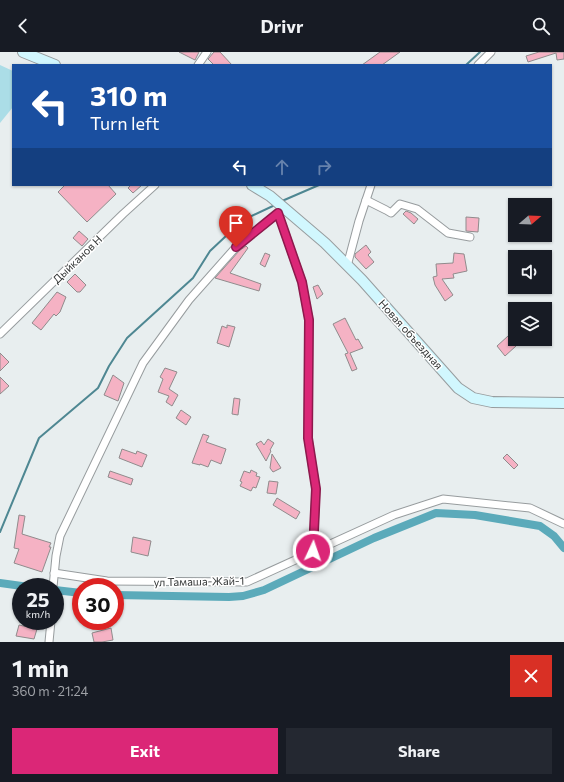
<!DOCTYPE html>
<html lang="en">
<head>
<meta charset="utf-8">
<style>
  :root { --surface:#171b24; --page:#242831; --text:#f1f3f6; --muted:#9ea1a6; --accent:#db2777 }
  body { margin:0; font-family:Commissioner,sans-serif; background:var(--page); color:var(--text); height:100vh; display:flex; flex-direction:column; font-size:15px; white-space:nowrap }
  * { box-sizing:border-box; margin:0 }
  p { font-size:13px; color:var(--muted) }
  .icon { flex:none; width:22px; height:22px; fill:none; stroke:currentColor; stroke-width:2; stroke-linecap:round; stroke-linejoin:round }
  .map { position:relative; height:590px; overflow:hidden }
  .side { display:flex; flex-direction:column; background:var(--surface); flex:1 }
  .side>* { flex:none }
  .guide { position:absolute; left:12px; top:12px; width:540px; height:122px; border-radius:0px; box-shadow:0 1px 3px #0004; background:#1a4fa0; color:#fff; overflow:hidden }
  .needle { width:26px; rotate:71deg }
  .fabs { position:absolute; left:508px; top:146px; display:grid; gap:8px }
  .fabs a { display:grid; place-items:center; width:44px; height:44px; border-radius:0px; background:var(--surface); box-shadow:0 1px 3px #0004; font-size:20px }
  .speed { position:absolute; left:12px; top:526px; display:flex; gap:8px; font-size:20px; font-weight:700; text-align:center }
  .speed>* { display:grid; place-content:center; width:52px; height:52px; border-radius:50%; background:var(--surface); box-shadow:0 1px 3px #0004; line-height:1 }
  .speed small { font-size:10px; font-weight:400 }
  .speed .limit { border:6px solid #d22; background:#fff; color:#111 }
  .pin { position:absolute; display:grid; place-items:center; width:34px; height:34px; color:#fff; margin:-41px -17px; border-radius:50% 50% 50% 0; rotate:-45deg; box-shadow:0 0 4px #0007 }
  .pin .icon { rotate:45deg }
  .me { position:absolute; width:44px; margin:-22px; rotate:3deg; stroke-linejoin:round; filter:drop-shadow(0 0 3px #0008) }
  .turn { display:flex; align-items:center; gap:14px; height:84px; padding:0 12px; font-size:18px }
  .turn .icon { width:52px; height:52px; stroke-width:2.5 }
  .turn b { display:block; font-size:28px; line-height:34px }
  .lanes { display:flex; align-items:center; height:38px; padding:0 12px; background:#0003; justify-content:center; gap:20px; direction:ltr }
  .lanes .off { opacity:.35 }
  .round { display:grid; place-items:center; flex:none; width:42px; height:42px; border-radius:0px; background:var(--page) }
  .summary { display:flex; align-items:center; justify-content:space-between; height:68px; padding:0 12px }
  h1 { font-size:24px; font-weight:700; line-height:30px }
  .cta { display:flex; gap:8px; margin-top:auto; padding:8px 12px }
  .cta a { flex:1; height:46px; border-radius:0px; background:var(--accent); color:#fff; font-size:16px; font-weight:700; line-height:46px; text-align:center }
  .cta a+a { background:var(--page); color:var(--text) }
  header { display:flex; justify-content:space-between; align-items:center; height:52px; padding:0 12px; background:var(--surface); font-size:18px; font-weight:700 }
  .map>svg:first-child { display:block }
</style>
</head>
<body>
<header><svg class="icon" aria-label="back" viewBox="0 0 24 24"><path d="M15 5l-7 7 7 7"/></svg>Drivr<svg class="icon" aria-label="search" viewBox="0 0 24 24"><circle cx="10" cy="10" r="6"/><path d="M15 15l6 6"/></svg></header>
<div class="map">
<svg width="564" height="590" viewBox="0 0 564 590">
  <rect width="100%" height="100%" fill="#e8eeef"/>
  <path fill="#abdde7" d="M0,13l13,6v36l-13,16z"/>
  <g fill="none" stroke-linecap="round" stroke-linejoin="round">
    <g stroke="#4e8792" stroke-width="2">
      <path d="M466,13l14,-13"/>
      <path d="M282,149l37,-16"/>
      <path d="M0,480l39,-94 59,-50 11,-22 18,-28 66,-60 17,-27 33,-31 32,-15"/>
    </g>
    <g stroke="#5baaba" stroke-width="8">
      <path d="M0,531l29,4"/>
      <path d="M55,538l26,3"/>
      <path d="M115,543l114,2 14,-1 21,-6 110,-52 62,-25 39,2 65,11 14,10 10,12"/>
    </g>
  </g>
  <g fill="#f5b2c4" stroke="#908b8c">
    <path d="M179,0h20l-4,8z"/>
    <path d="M214,0h6l12,13h-18l-6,-6z"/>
    <path d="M380,0h20l-18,13h-20z"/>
    <path d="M539,0h25v7l-7,1 -1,-7 -28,9 -2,-6z"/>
    <path d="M65,133h43l8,9 -29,28 -29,-30z"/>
    <path d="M131,133h11l-9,8 -5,-5z"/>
    <path d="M406,159l5,2 7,6 -4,5 -11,-10z"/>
    <path d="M466,165l13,1 -1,14 -12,-1z"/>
    <path d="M79,179l9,8 -6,7 -9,-8z"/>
    <path d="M366,193l5,7 -3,3 6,7 -8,7 -11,-12v-3z"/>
    <path d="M246,194l2,2 -18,25 31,11 -2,7 -44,-13 24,-27z"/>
    <path d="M265,201l5,2 -5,12 -5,-3z"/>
    <path d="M454,201l10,1 3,17 -14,3 1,4 -12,1 11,16 -8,6 -10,-16 -2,-8 4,-1 -1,-12 17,-1z"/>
    <path d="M75,222l11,11 -6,7h-3l-10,-10z"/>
    <path d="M318,233l5,9 -6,5 -4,-12z"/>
    <path d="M57,240l9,5 -6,15 -4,4 -2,-2 -13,16 -9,-7z"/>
    <path d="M345,266l11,22 2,-1 5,9 -13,5 7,16 -5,2 -7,-17 3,-1 -15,-29z"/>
    <path d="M227,273l8,2 -6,20 -12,-4 5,-17 5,2z"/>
    <path d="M508,284l8,10 -11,10 -8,-10z"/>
    <path d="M0,301l9,9 -9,9z"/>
    <path d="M165,316l12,4 -8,17 9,6 -6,11 -6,-4 3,-6 -11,-4 5,-13 -3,-2z"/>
    <path d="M113,323l11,8 -6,18 -14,-6z"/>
    <path d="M0,325l9,9 -9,8z"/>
    <path d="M234,346l6,1 -2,16 -6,-1z"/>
    <path d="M181,358l10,7 -5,8 -10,-7z"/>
    <path d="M203,382l6,2 -3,6 20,7 -5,15 -10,-4 -3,7 -8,-3v1l-8,-2z"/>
    <path d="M268,387l6,4 -4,7 1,1 -5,10 -10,-17 5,-3 3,4z"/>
    <path d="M122,397l14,5 1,-3 10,4 -5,12 -23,-9z"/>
    <path d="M272,402l9,14 -8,4 -3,-4z"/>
    <path d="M507,402l11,11 -4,4 -11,-11z"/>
    <path d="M251,418l6,3 -1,3 4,1 -4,11 -3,-1 -2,4 -11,-5 2,-4 -2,-1 4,-10 6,2z"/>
    <path d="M110,419l23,8 -2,6 -23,-8z"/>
    <path d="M269,429l9,1 -2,12 -9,-1z"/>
    <path d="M277,446l23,14 -4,7 -23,-14z"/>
    <path d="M19,463l6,1 -3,18 29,9 -2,4h2l-9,25 -28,-9 5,-14 -5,-1z"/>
    <path d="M133,485l18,4 -3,15 -17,-4z"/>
    <path d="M19,573l18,4 -3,10 -18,-3z"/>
    <path d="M111,576l2,12 -11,2h-8l-2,-9z"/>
  </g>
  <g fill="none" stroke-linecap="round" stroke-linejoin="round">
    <defs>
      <g id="minor">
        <path d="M198,13l9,-13"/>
        <path d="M478,13l13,-13"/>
        <path d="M366,148l20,10 5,3 9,-9 17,5 31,24 22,4"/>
        <path d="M278,161l24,69 7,38 -1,118 8,51 -3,62"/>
        <path d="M347,214l12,-45 12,-36"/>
        <path d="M0,282l123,-120 32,-29"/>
        <path d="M54,521l53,8 140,1 147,-67 49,-16 87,9 34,16"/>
        <path d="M53,535l3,-31 4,-20 83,-173 46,-63 47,-53 36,-29 13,-9"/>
        <path d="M49,590l2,-21"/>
      </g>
      <g id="secondary">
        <path d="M23,0l32,13"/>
        <path d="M252,133l18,11 55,47 37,37 96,108 15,10 19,4 72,1"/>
      </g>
    </defs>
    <use href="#minor" stroke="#979c9e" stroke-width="9"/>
    <use href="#secondary" stroke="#979c9e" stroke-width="12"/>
    <use href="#minor" stroke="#fff" stroke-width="7"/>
    <use href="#secondary" stroke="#d1f7fe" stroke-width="10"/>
  </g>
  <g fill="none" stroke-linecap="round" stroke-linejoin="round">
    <defs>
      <path id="route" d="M236,195l42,-34 24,69 7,38 -1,118 8,51 -3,62"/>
    </defs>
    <use href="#route" stroke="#8e194d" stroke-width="10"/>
    <use href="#route" stroke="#db2777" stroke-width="7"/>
  </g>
  <g text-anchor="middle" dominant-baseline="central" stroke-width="3" stroke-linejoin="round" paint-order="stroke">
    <g font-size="11" fill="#313434" stroke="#fff">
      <text transform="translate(77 207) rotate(-44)">Дыйканов Н</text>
      <text transform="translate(411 282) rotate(48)">Новая объездная</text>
      <text transform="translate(199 529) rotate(-1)">ул Тамаша-Жай-1</text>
    </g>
  </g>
</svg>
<div class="fabs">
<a><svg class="needle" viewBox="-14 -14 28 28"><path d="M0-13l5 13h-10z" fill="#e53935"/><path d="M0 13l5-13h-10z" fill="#9ea1a6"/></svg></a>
<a><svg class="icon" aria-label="sound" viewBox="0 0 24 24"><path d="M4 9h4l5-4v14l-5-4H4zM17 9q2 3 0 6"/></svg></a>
<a><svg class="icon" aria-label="layers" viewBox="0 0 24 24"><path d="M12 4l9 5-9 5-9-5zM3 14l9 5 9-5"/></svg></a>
</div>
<div class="speed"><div>25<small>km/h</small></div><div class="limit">30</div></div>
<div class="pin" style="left:236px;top:195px;background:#d93025"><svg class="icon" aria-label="arrive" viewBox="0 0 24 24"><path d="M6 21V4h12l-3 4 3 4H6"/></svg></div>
<svg class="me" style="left:313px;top:499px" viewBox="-20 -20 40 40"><circle r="17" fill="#db2777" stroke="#fff" stroke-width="3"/><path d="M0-11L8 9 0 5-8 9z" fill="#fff"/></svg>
<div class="guide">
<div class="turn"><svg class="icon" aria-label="left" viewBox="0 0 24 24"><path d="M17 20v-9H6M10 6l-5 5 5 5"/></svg><div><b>310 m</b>Turn left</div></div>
<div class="lanes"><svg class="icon" aria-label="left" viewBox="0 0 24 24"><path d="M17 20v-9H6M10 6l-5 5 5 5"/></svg><svg class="icon off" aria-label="ahead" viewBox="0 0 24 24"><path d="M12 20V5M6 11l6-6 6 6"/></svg><svg class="icon off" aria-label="right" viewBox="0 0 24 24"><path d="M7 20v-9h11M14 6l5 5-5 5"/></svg></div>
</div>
</div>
<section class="side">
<div class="summary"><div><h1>1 min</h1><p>360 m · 21:24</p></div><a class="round" style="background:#d93025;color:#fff"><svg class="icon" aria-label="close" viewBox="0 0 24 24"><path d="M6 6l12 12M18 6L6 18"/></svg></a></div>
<div class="cta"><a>Exit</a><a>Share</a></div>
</section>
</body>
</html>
